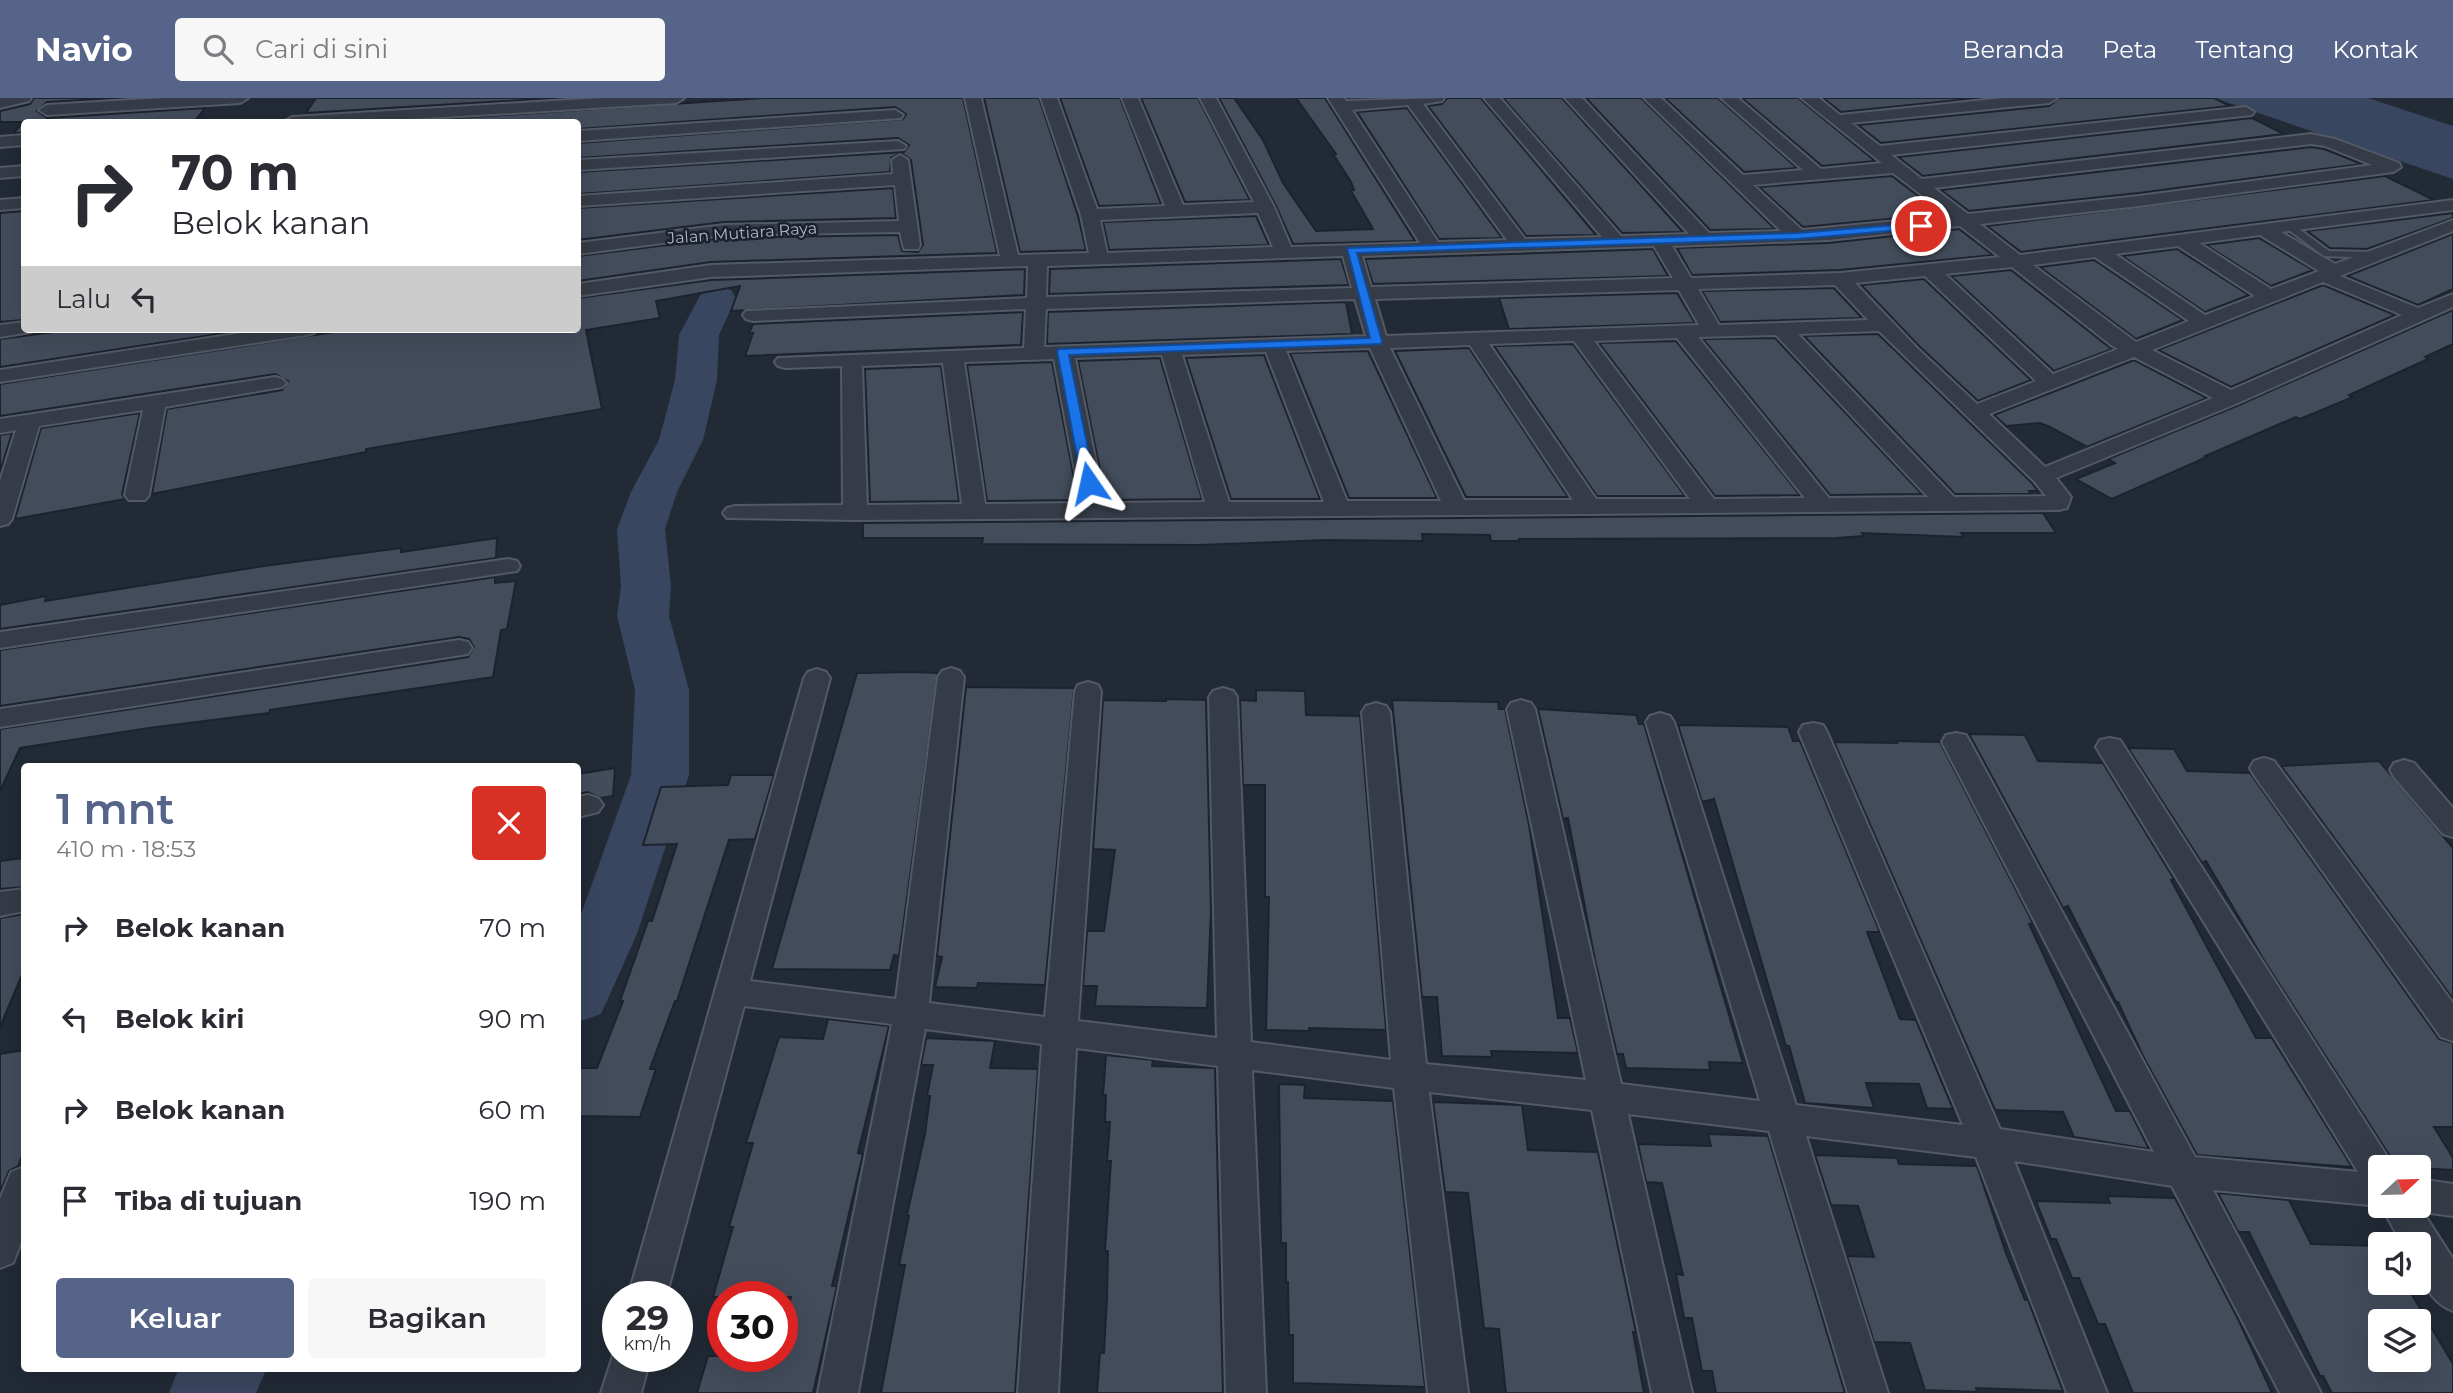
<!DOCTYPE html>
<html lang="id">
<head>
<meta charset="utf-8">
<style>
  :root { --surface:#fff; --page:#f7f7f7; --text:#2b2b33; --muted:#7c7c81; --accent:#556488 }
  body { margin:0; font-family:Montserrat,sans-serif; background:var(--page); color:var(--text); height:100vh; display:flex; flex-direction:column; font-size:26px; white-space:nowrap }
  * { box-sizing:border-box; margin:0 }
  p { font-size:23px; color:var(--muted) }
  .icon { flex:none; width:38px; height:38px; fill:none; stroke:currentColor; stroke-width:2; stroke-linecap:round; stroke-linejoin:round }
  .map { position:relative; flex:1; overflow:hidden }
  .details { position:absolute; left:21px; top:665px; width:560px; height:609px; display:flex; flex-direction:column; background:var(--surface); border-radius:7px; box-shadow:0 7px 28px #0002 }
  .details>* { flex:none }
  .top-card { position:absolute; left:21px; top:21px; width:560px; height:214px; border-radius:7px; box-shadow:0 7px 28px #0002; background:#fff; color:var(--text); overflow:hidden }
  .needle { width:46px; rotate:68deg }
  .fabs { position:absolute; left:2368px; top:1057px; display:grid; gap:14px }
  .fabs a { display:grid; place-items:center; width:63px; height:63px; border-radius:7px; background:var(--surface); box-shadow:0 7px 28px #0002; font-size:35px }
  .speed { position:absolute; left:602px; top:1183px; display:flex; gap:14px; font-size:35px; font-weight:700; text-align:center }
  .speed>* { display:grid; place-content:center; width:91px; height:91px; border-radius:50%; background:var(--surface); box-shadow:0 7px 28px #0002; line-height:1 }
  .speed small { font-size:18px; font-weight:400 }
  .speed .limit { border:10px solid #d22; background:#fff; color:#111 }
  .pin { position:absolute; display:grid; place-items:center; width:60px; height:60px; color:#fff; margin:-30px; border:4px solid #fff; border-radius:50%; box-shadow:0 2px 7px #0007 }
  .me { position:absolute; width:77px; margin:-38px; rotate:349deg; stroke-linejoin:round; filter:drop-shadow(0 0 5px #0008) }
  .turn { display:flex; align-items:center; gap:24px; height:147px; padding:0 35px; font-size:32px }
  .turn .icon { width:91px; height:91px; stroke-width:2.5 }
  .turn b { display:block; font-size:49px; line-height:60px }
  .then { display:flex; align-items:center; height:66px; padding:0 35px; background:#0003; gap:14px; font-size:26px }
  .round { display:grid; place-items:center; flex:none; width:74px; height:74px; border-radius:7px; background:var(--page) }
  .overview { display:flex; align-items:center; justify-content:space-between; height:119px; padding:0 35px }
  h1 { font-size:42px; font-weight:600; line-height:52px; color:var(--accent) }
  .primary-button { display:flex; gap:14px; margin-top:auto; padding:14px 35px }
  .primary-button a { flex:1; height:80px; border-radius:7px; background:var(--accent); color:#fff; font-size:28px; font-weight:600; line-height:80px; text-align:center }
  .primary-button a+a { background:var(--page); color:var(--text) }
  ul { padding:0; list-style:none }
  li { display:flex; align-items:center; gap:21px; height:91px; padding:0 35px }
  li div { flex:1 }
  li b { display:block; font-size:26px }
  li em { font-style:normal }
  header { display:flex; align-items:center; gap:42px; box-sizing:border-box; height:98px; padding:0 35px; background:var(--accent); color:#fff }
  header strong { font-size:33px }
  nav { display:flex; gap:38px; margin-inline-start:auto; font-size:24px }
  .search { width:490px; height:63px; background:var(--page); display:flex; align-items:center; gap:18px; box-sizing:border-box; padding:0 24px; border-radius:7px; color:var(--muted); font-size:26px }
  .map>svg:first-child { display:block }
</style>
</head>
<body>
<header>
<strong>Navio</strong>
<div class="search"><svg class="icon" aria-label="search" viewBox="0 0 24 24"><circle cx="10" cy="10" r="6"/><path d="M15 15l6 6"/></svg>Cari di sini</div>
<nav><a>Beranda</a><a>Peta</a><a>Tentang</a><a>Kontak</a></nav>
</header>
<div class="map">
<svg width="2453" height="1295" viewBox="0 0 2453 1295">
  <rect width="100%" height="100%" fill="#222a36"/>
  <path fill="#39465f" d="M2214,0h154l85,28v53z"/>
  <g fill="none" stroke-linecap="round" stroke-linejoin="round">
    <g fill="#39465f" fill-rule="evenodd">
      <path d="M717,188l14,4 5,8 -17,37 -2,45 -14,60 -26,52 -12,37 6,57 -2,30 20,74v85l-52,159 -36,80 -23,8v-99l53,-148 4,-85 -18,-74 4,-30 -4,-57 14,-37 28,-52 16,-60 4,-45 24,-45z"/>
      <path d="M179,1270h88l-11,25h-87z"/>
    </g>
  </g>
  <g fill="#434c5b" stroke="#1d232e" stroke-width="2" fill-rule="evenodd">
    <path d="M34,0h86l-73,4 -10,9 10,7 158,-10 -11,14h-170v11h-10l9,-11h-23v-11l30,-7z"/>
    <path d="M316,0h242l-252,15z"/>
    <path d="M765,0h198l34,155 -286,9 -133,19v-25l146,-18 174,-3 4,16 16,1 5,-7 -12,-85 -10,-7 -10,5 -1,14 -312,22v-22l326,-20 5,-7 -11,-7 -320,20v-15l325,-24 3,-5 -11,-7 -317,22v-8l-182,1z"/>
    <path d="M984,0h55l39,118 8,34 -66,2z"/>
    <path d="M1060,0h60l41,106 -62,2z"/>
    <path d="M1141,0h57l52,102 -65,2z"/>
    <path d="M1219,0h15l29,42 20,43 33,48 57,-2 -22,-38 3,-1 -3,-8 -18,-28h3l-40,-56h29l90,143 -122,3 -17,-38z"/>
    <path d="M1447,0h34l115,137 -70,1 -98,-130 14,-2z"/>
    <path d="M1503,0h59l121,134 -61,1z"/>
    <path d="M1586,0h55l134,131 -65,1z"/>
    <path d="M1665,0h53l79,70 -53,4z"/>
    <path d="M1742,0h56l77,63 -53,5z"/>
    <path d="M1823,0h156l-138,14z"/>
    <path d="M2059,0h155l16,8 -349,37 -23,-18 191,-19z"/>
    <path d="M1407,10l95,130 -63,1 -82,-127z"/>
    <path d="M2252,20l32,16 -361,42 -25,-19z"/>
    <path d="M2311,49l13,2 38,15 -223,29 -170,18 -28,-21z"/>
    <path d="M1892,78l50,38 -139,13 -44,-40z"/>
    <path d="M2385,78l49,24 -413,52 -34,-26z"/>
    <path d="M893,90l3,30 -172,4 -146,18v-32z"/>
    <path d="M24,113v109l-24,2v-109z"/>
    <path d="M2453,115v5l-86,31 -37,-1 -23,-17z"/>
    <path d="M1256,118l13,29 -160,5 -6,-28z"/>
    <path d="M1959,131l34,26 -153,15 -148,5 -15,-27 151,-5z"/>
    <path d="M2453,136v55l-35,16 -71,-29z"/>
    <path d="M2259,140l54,32 -42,16 -65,-41z"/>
    <path d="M1653,151l15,27 -295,8 -8,-25z"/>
    <path d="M2177,151l72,46 -44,17 -83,-56z"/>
    <path d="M1341,161l8,26 -300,9 1,-25z"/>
    <path d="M2094,162l89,60 -47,19 -96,-72z"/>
    <path d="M1025,171l-1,26 -293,16 9,-25 -84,15 4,17 -74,12 16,79 -236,40v3l-214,42 15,-85 115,-19 6,-9 -13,-7 -275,42v-32l353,-55h227l-2,-31 133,-18z"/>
    <path d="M2011,172l98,77 3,2 -58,22 -103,-95z"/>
    <path d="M1924,181l107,101 -53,21 -59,-55 -58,-61z"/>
    <path d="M2323,187l72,30 -164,72 -73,-37z"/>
    <path d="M1834,190l28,30 -142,4 -18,-31z"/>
    <path d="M1677,195l18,30 -186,6 -10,-31z"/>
    <path d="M1346,204l6,32 -305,10 1,-32z"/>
    <path d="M2453,212v34l-28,13 3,2 -79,36 4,2 -53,22 -4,-2 -91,39 2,1 -95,42 -36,-20 39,-16 -7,-4 131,-54z"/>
    <path d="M1023,214l-2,33 -276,11 8,-23h-4l4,-9z"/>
    <path d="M77,231h174l-251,38v-28z"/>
    <path d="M1878,236l154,149 6,8h-9l2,3h-76l-151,-158z"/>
    <path d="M1775,240l147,156 -92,1 -127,-156z"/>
    <path d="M1676,243l124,154 -85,1 -116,-153z"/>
    <path d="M1573,246l112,152h-88l-103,-150z"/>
    <path d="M1469,250l99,149h-102l-71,-146z"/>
    <path d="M1368,253l69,147h-88l-59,-145z"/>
    <path d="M1264,257l56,144h-89l-45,-141z"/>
    <path d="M1160,260l42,141 -96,1 -28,-139z"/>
    <path d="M2134,262l73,38 -120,49 -37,-20 -10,-4 -34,3 -12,-11z"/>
    <path d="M1052,264l26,138 -91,1 -20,-136z"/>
    <path d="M941,268l18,135 -89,1 -5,-133z"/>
    <path d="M140,315l-18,81 3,5 -110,20 26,-91z"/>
    <path d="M12,335l-12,39v-37z"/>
    <path d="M2043,415l13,20h-95l3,4 -102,-4 2,3 -28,2 -317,1v2h-28l-1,-6 -68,-1 1,7 -97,-1 -127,5 -217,-1 1,-6h-120v-15z"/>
    <path d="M497,440l-1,20 -496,71v-24l46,-9 -1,5 219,-35 137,-18v4z"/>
    <path d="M495,479v6l21,-2 -9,48 -6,1 -8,47 -223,33 -1,3 -120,15 -129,20 -20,43v-62l468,-72 6,-10 -5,-8 -10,-2 -459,69v-56z"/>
    <path d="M914,574l24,1 -39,283 -5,-1 -4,15 -118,-1 85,-296z"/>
    <path d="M966,589l108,1 -29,297 -67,-2 -1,5 -42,-1 7,-30 -5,-1z"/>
    <path d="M1256,592l49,1 1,24 54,1 26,314 -77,-2v3l-43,-1 3,-133h-4v-112h-22l-3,-85 16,1z"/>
    <path d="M1166,601l40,1 5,210 -4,98 -112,-2 2,-20h-14l4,-55h17l11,-81 -22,-1 10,-149 63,1z"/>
    <path d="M1392,602l106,2 1,7h6l24,116 29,193h12l8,35 -87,-2 1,6 -50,-1 -5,-59h-15z"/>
    <path d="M1538,611l98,6 3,9h5l99,339 -34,-1 1,8 -84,-2 -3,-14h-6l-22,-94 -27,-142 -5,1z"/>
    <path d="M1678,627l110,2 5,14h7l80,191h-13l33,87 16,1 37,89 -26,-1 -8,-24 -53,-1 8,25 -69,-5 -16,-57h-3l-72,-247 -12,3z"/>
    <path d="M1969,636l56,1 13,26 65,2 71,116 -3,1 85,158h16l80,129 -155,-12 -53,-97 -26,-56h-2l-48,-96 -5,2z"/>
    <path d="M1896,643l44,1 93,181 -4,1 87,187h14l19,38 -75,-12 -11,-25 -68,-2 -161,-368 63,1z"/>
    <path d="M2128,650l46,1 13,22 63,2 189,266 14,4v84h-19l19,31v12l-56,-3 -132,-205 -59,-101 -4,2z"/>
    <path d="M2379,663l74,87v151l-172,-233z"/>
    <path d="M615,670l-2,28 -12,2 -14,-6 -9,2v-20z"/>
    <path d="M731,677h43l-19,64 -26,1 -52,161h-2l-25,68h6l-16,48 -62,-1v-48h19l26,-67h-3l28,-80h4l25,-77 -34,1 18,-58 67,-2z"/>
    <path d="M24,760v29l-24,2v-28z"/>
    <path d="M24,816v56l-24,57v-109z"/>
    <path d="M828,921l61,7 -31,127 5,1 -31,132h5l-24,107h-116l11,-37h74v-30l9,-29h-78l20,-70h-4l24,-84h-7l33,-106 44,2z"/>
    <path d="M926,940l69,3 -5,27 48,1 -23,324h-134l24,-128h-6l10,-49 -2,-1 18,-81 5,-38h-3l6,-31h-12z"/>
    <path d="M24,952v101l-6,15 -9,5 -9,21v-138z"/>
    <path d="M1106,957l47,5 -1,6 63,2 8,325h-126l3,-40h4l3,-55 1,-47h-3l6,-90h-4l3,-39h-5l1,-27h-3z"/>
    <path d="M1279,986l26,1 -1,13 89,3 32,286 -132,-4v-48h-4l-1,-53h-2v-39h-5z"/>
    <path d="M1433,1004l89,3 6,45 70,2 38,180h-3l11,61h-138l-7,-64 -15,-1 -16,-135 -23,-1z"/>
    <path d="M1708,1036l60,2 77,257h-129l-4,-22h-10l-10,-53h-8l-8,-44 7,1 -21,-92 -16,-1 -8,-38 73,2z"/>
    <path d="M1815,1057l82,3 2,6 78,2 29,87 19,47h3l35,91 -87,-3 1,4 -52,-2 -15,-47 -36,-1 -27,-86 27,1 -16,-51 -27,-1z"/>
    <path d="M2218,1095l71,7 22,44 69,2v37h25l48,81v29h-121l-9,-17h-3l-71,-144h-11zM2380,1223h38v39h-38z"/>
    <path d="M2107,1098l68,2 63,121 34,74h-139l-28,-69h-7l-19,-46h-7l-16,-39h-5l-15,-38 74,2z"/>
  </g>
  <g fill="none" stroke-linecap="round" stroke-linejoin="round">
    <defs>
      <path id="service" d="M2285,125h6l38,28 45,1 5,3 -5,3 -50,-2 -39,-29z"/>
      <g id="minor">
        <path d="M0,0h31l-2,3 -29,7z"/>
        <path d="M164,0h84l-8,5 -193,12 -8,-5 8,-5z"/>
        <path d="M601,0h83l-8,5 -315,19h-77l8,-5z"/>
        <path d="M965,0h16l37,157 71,-2 -8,-38 -40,-117h16l40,111 68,-3 -43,-108h16l45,107 71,-3 -54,-104h16l58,109 17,40 129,-4 -92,-145h16l2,3 98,-3 -2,3 -19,3 102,135 77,-2 -118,-139h16l121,138 68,-2 -124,-136h17l127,135 72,-2 -137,-133h17l82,77 60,-5 -82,-72h17l83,71 61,-6 -81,-65h18l21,17 164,-17h53l-8,5 -198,20 29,23 366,-39 8,5 -2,3 -361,40 31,24 389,-45 24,5 64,24 2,4 -8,5 -254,34 -159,18 40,31 433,-55v10l-172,22 54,32 118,-44v11l-113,45 78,32 35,-14v13l-215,96 -182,75 15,19 -4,11 -8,2 -1204,10 -128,-2 -4,-5 4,-5 8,-2 108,-1 -1,-139 -57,2 -7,-2 -3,-4 3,-4 246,-10 2,-39 -273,12 -7,-2 -3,-4 3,-4 281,-13 1,-32 -317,11 -133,19v-12l133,-19 289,-9zM1408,7l99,135 -69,2 -86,-132zM2311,46l14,2 47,19 -233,31 -171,18 -34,-26zM1893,75l56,43 -147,14 -49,-45zM1258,115l15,34 -166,6 -7,-33zM1960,128l40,31 -160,16 -149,5 -19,-32 156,-6zM2260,137l59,36 -48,18 -72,-46zM1654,148l19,32 -302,9 -9,-31zM2178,148l77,50 -50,19 -90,-61zM1343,158l9,32 -306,9 1,-31zM2095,159l94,64 -53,21 -103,-77zM2012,169l99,78 7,4 -65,25 -108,-100zM1925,178l111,105 -59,23 -60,-56 -62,-65zM2323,184l79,33 -171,75 -79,-40zM1835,187l33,35 -149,5 -21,-36zM1679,192l20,35 -313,11 -11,-37zM1355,201l11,37 -322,11 2,-38zM1879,233l155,150 12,15 -92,1 -156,-163zM1776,237l152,162 -99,1 -131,-161zM1677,240l128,160 -91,1 -120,-158zM1574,243l116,158h-94l-107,-155zM1470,247l103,155h-109l-74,-152zM1370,250l71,153h-94l-61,-150zM1266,254l58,150h-95l-47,-147zM1162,257l43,147 -101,1 -29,-145zM2134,259l79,41 -168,69 -56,-53zM1054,261l27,144 -96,1 -21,-142zM943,265l19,141 -95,1 -5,-139z"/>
        <path d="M895,12l8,5 -2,3 -323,23v-10z"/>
        <path d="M24,37v10l-24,2v-10z"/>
        <path d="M898,43l8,5 -2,3 -326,21v-10z"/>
        <path d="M900,57l8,5 12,85 -2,4h-14l-4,-17 -176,3 -146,19v-11l146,-18 175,-4 -4,-36 -317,21v-10l315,-22 -1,-14z"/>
        <path d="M24,68v10l-24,2v-10z"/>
        <path d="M24,100v10l-24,2v-10z"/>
        <path d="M24,224v7h9l-2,3 -31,5v-12z"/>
        <path d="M268,231h49l-3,4 -7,2 -307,47v-12z"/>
        <path d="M275,279l7,2 4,4 -4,4 -117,20 -16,88 -4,5h-16l-4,-5 18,-85 -104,16 -27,93 -4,5 -8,2v-45l16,-51 -16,3v-14z"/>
        <path d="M508,461l9,2 3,5 -3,5 -517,77v-16z"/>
        <path d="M459,542l9,2 4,6 -4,6 -468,73v-18z"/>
        <path d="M951,570l9,3 4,6 -35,326 116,14 30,-326 3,-6 10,-3 10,3 3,6 -23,330 139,17 -8,-341 4,-6 10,-3 10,3 4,6 14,345 140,18 -29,-348 4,-6 10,-3 10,3 4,6 36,352 160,16 -79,-371 4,-6 10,-3 10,3 4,6 86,375 139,17 -114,-379 4,-6 10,-3 10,3 4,6 122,383 167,20 -164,-393 4,-7 10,-2 10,2 4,7 173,397 154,23 -212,-410 4,-7 10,-2 10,2 4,7 225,415 163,15 -262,-425 4,-7 10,-2 10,2 274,427h-14v39l-167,-16 108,203h-41l-108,-207 -158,-25 93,232h-40l-91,-236 -170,-21 82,257h-40l-79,-262 -141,-17 64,279h-40l-60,-283 -163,-18 39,301h-40l-34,-305 -142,-18 14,323h-40l-8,-327 -142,-18 -18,345h-40l24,-349 -117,-15 -67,364h-40l74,-369 -148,-18 -78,291h-38l176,-619 4,-6 9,-3 9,3 4,6 -80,303 146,18 42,-322 4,-6z"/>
        <path d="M2264,660l10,3 179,242v38l-12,-4 -187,-262 -4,-7 4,-7z"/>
        <path d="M2404,662l10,3 39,45v29l-10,-3 -49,-57 -4,-7 4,-7z"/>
        <path d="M588,697l10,3 5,7 -5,7 -20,5v-20z"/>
        <path d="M24,791v22l-24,5v-24z"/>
        <path d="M24,1069v68l-11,28 -13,5v-69l11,-27z"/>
        <path d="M2418,1081l35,5v32l-30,-4 30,47v52c-28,-11 -35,-40 -35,-67h-16l-21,-38h37z"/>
        <path d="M617,1245l1,13h33l-10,37h-40z"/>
      </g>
    </defs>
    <use href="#service" stroke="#535965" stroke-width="4"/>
    <use href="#minor" stroke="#535965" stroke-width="4"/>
    <use href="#service" fill="#353c47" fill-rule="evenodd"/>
    <use href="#minor" fill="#353c47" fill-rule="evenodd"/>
  </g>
  <path fill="#1a73e8" stroke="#114b97" stroke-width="2" d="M1921,125l4,1v4l-128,11 -440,14 25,88 -1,3 -312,11 26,128 -6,4 -7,-4 -25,-132 2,-2 311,-11 -23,-90 450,-15z"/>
  <g text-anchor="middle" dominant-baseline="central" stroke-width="5" stroke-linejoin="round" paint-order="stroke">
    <g font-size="16" fill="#b0b6c3" stroke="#1b212c">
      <text transform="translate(742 135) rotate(-4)">Jalan Mutiara Raya</text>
    </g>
  </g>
</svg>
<div class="fabs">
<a><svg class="needle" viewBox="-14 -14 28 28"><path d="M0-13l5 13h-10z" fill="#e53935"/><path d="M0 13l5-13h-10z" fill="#7c7c81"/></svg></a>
<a><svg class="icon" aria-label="sound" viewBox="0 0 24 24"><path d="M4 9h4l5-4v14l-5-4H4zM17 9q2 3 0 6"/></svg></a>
<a><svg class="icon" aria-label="layers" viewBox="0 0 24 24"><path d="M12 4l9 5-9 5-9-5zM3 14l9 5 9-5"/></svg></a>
</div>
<div class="speed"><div>29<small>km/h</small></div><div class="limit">30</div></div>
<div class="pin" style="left:1921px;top:128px;background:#d93025"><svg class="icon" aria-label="arrive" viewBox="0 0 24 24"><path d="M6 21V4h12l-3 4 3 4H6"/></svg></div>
<svg class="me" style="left:1089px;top:385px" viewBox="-20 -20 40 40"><path d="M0-17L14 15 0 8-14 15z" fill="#1a73e8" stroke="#fff" stroke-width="4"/></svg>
<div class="top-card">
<div class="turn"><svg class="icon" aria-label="right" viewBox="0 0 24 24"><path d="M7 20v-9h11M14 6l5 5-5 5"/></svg><div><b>70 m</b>Belok kanan</div></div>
<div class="then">Lalu<svg class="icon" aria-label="left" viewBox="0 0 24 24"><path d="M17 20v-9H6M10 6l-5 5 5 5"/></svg></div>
</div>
<section class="details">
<div class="overview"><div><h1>1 mnt</h1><p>410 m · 18:53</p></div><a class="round" style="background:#d93025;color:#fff"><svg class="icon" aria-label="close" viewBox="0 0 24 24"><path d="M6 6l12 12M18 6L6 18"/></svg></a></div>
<ul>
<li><svg class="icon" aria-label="right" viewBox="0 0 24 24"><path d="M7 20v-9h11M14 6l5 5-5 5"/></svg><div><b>Belok kanan</b></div><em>70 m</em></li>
<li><svg class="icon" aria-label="left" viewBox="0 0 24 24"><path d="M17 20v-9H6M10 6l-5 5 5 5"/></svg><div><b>Belok kiri</b></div><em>90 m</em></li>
<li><svg class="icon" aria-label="right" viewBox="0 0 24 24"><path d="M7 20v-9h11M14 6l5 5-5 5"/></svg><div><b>Belok kanan</b></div><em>60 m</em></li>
<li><svg class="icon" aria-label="arrive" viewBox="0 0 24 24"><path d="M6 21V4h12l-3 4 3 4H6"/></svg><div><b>Tiba di tujuan</b></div><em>190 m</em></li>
</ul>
<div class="primary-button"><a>Keluar</a><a>Bagikan</a></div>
</section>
</div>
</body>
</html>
